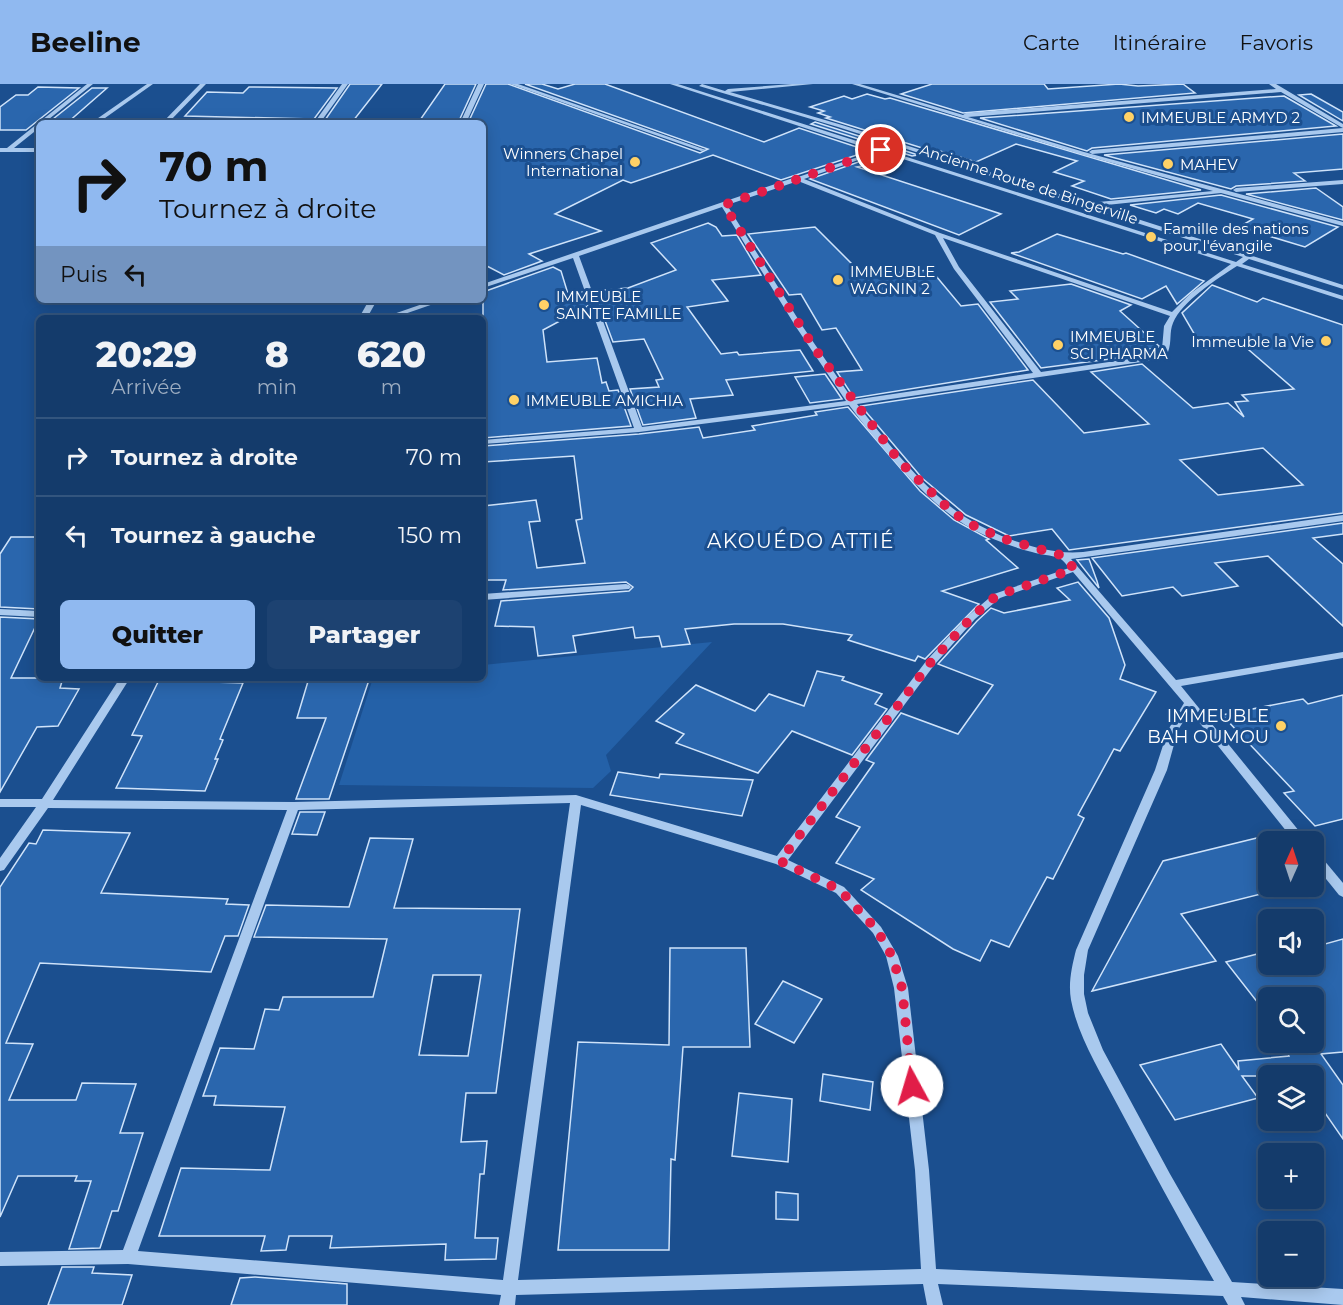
<!DOCTYPE html>
<html lang="fr">
<head>
<meta charset="utf-8">
<style>
  :root { --surface:#143b6b; --page:#1d4271; --text:#f1f3f6; --muted:#9dadc1; --line:#33557e; --accent:#90b9f0 }
  body { margin:0; font-family:Montserrat,sans-serif; background:var(--page); color:var(--text); height:100vh; display:flex; flex-direction:column; font-size:22px; white-space:nowrap }
  * { box-sizing:border-box; margin:0 }
  p { font-size:20px; color:var(--muted) }
  .icon { flex:none; width:33px; height:33px; fill:none; stroke:currentColor; stroke-width:2; stroke-linecap:round; stroke-linejoin:round }
  .map { position:relative; flex:1; overflow:hidden }
  .sheet { position:absolute; left:36px; top:231px; width:450px; height:366px; display:flex; flex-direction:column; background:var(--surface); border-radius:9px; box-shadow:0 3px 15px #0003,0 0 0 2px var(--line) }
  .sheet>* { flex:none }
  .guide { position:absolute; left:36px; top:36px; width:450px; height:183px; border-radius:9px; box-shadow:0 3px 15px #0003,0 0 0 2px var(--line); background:#90b9f0; color:#111; overflow:hidden }
  .needle { width:39px; rotate:3deg }
  .tools { position:absolute; left:1258px; top:747px; display:grid; gap:12px }
  .tools a { display:grid; place-items:center; width:66px; height:66px; border-radius:9px; background:var(--surface); box-shadow:0 3px 15px #0003,0 0 0 2px var(--line); font-size:30px }
  .pin { position:absolute; display:grid; place-items:center; width:51px; height:51px; color:#fff; margin:-26px; border:3px solid #fff; border-radius:50%; box-shadow:0 2px 6px #0007 }
  .me { position:absolute; width:66px; margin:-33px; rotate:354deg; stroke-linejoin:round; filter:drop-shadow(0 0 4px #0008) }
  .turn { display:flex; align-items:center; gap:21px; height:126px; padding:0 24px; font-size:27px }
  .turn .icon { width:78px; height:78px; stroke-width:2.5 }
  .turn b { display:block; font-size:42px; line-height:51px }
  .then { display:flex; align-items:center; height:57px; padding:0 24px; background:#0003; gap:12px; font-size:22px }
  .eta { display:flex; justify-content:space-evenly; align-items:center; height:102px; text-align:center }
  .eta b { font-size:36px; font-weight:800; line-height:42px }
  .button { display:flex; gap:12px; margin-top:auto; padding:12px 24px }
  .button a { flex:1; height:69px; border-radius:9px; background:var(--accent); color:#111; font-size:24px; font-weight:800; line-height:69px; text-align:center }
  .button a+a { background:var(--page); color:var(--text) }
  ul { padding:0; list-style:none }
  li { display:flex; align-items:center; gap:18px; height:78px; padding:0 24px; border-top:2px solid var(--line) }
  li div { flex:1 }
  li b { display:block; font-size:22px }
  li em { font-style:normal }
  header { display:flex; align-items:center; gap:36px; box-sizing:border-box; height:84px; padding:0 30px; background:var(--accent); color:#111 }
  header strong { font-size:28px }
  nav { display:flex; gap:33px; margin-inline-start:auto; font-size:21px }
  .map>svg:first-child { display:block }
</style>
</head>
<body>
<header>
<strong>Beeline</strong>
<nav><a>Carte</a><a>Itinéraire</a><a>Favoris</a></nav>
</header>
<div class="map">
<svg width="1343" height="1221" viewBox="0 0 1343 1221">
  <rect width="100%" height="100%" fill="#1b4f8f"/>
  <path fill="#2461a8" d="M712,558l-106,113 5,16 -18,17 -254,-3 34,-107h110v-13z"/>
  <g fill="#2a66ad" stroke="#cfe3fa" stroke-width="1.5" fill-rule="evenodd">
    <path d="M350,0h32l-29,37 -28,-1z"/>
    <path d="M445,0h31l-18,39 -38,-3z"/>
    <path d="M486,0h22l192,69 8,-4 -183,-65h17l16,5 17,-5h30l159,58 35,-14 70,23 -88,29 -68,-25 -82,28 -8,-3 -68,34 46,17 -72,23 13,7 -38,14 -21,-11v-141h-15z"/>
    <path d="M932,0h112l4,5 71,-5 19,2 45,-2 12,9 -232,20 -62,-19z"/>
    <path d="M38,3l41,1 -53,42h-26v-23l16,-12h12z"/>
    <path d="M249,3l88,1 -23,31 -129,-3 22,-24 36,1z"/>
    <path d="M92,4h15l-40,35h-19z"/>
    <path d="M867,10l18,5 5,-1 311,92 -90,9 -39,-13 12,-5 -30,-9 23,-11 -61,-17 -40,18 -36,-11 -5,1 -109,-34 4,-1 -12,-4 6,-2 -14,-4 34,-11 8,3z"/>
    <path d="M1311,10l32,18v9l-44,-26z"/>
    <path d="M1284,12l52,30 -244,22 -5,3 -107,-33z"/>
    <path d="M815,38l22,7 81,26 -6,1 -101,-32z"/>
    <path d="M1343,50v35l-49,4 11,8 -69,5 -5,3 -127,-34z"/>
    <path d="M881,70l16,5 -40,8 144,47 -42,21 -149,-56z"/>
    <path d="M1316,104l27,19v13l-97,-26z"/>
    <path d="M1221,111l117,32 -33,20 -66,-20 14,-8 -55,-16 -20,11 -14,-5 -8,4 -26,-8z"/>
    <path d="M708,139l8,4 6,9 15,-1 24,40 -49,5 16,21 -41,6 34,47 16,-2 2,3 61,-5 13,21 -87,9 7,15 -43,4 6,19 -53,7 -13,-36 29,-2 -3,-7 7,-1 -19,-40 -31,3 -19,-51 34,-3 48,-18 -25,-27z"/>
    <path d="M815,143l48,48 68,-5 30,36 17,-2 50,66 -174,28 -17,-26 25,-2 -26,-42 -14,2 -21,-36 -12,1 -41,-61z"/>
    <path d="M1057,150l66,20 3,-1 78,28 -27,23 -11,-18 -24,13 -131,-46 8,-1z"/>
    <path d="M553,183l8,4 7,23 15,-2 5,14 -45,24 4,32 50,-4 5,25 4,-1 3,9 9,-1 13,36 -148,12v-146z"/>
    <path d="M1071,200l60,21 -11,6 40,36 -32,6 5,3 -92,12 -51,-66 28,-3 -8,-8z"/>
    <path d="M1212,201l45,17 6,-4 80,27v188l-274,37 -17,-21 -43,7 -43,-21 -44,-37 -61,-72 172,-26 51,53 65,-9 -58,-52 51,-8 51,44 35,-5 16,14 -9,-15 13,-1 -6,-6 52,-6 -52,-45 -39,5 -21,-36zM1263,364l40,37 -85,10 -38,-35z"/>
    <path d="M825,290l17,25 -32,4 -15,-26z"/>
    <path d="M848,323l72,84 34,29 35,19 -3,1 32,28 -76,23 37,13 -54,55 -7,-3 -3,5 -67,-21 4,-5 -69,-11h-49l-49,5 5,15 -28,3 -3,-11 -24,2 -2,-11 -60,9 3,16 -38,4 -4,-29 -39,-1 6,-25 128,-10 4,-4 -7,-5 -123,8 3,-10h-23v-74l53,-6 4,21 -11,1 8,46 48,-5 -9,-43 6,-1 -8,-63 -91,6v-16l156,-12 60,-7 4,11 52,-8 -3,-4 65,-11 -2,-3z"/>
    <path d="M1343,439v11l-30,4 30,26v62l-75,-70 -53,7 23,23 -56,10 -9,-9 -51,9 -30,-38z"/>
    <path d="M11,453h28v72l-39,-2v-53z"/>
    <path d="M1089,475l8,22 2,7 -22,-28z"/>
    <path d="M1078,498l31,36 16,47 -5,14 36,13 -36,59 -6,-2 -36,66 6,3 -31,61 -6,-2 -38,70 -18,-7 -11,21 -27,-12 -92,-59 13,-11 -38,-16 24,-36 -24,-10 38,-54 -8,-3 35,-47 57,21 35,-49 -55,-21 39,-43 14,-13 13,5 66,-13 -13,-12z"/>
    <path d="M0,533l39,2 -28,59h52l-3,10 19,1 -21,37 -21,1 -37,65z"/>
    <path d="M817,587l27,6 -2,3 40,14 -7,10 12,5 -35,46 -60,-24 -34,42 -82,-30 8,-9 -28,-13 40,-36 59,26 14,-17 35,12z"/>
    <path d="M160,594h55l-2,4 30,1 -23,56 3,1 -8,19h3l-13,32 -89,-3 26,-52 -10,-1z"/>
    <path d="M309,594l60,2 -40,119h-33l30,-81h-29z"/>
    <path d="M1343,611v124l-28,7 -31,-33 10,-2 -72,-76 81,-16 5,5z"/>
    <path d="M618,688l41,6 1,-4 93,6 -11,36 -132,-21z"/>
    <path d="M300,728h25l-8,23 -25,-1z"/>
    <path d="M43,746l87,3 -29,60 127,6 -2,5 23,1 -11,31h-13l-14,36 -171,-9 -34,80 27,1 -24,56h67l6,-17 54,1 -16,49h23l-25,78h-6l-12,37 -31,1 22,-68h-16l2,-5h-59l-18,41v-330l29,-44 7,1z"/>
    <path d="M1269,751v57l-88,22 35,47 -124,30 71,-130z"/>
    <path d="M370,754l43,1 -19,69 126,1 -24,184h-30l-5,49 26,-1 -3,33h-4l-5,64h23l-2,21 -51,1 1,-16 -116,4 2,-12h-43l-3,14 -25,1 4,-15h-106l22,-68 89,2 15,-63 -71,-2 2,-9h-13l17,-48 34,1 11,-40 14,1 4,-13h90l14,-58 -133,-2 12,-32 83,2zM433,891h48l-13,81 -49,-1z"/>
    <path d="M1343,855v113l-22,2 22,31v54l-29,-42v-21h-72l16,22 -83,22 -35,-55 81,-21 18,26 -1,-9 51,-5 -7,-14 32,2v-46h-45v19l-43,-55 43,-11v13h45v-17z"/>
    <path d="M670,864h76l4,99h-67l-8,113 -4,-1 -2,91h-111l20,-208 91,3z"/>
    <path d="M783,897l39,18 -28,44 -39,-19z"/>
    <path d="M823,990l50,8 -3,28 -50,-9z"/>
    <path d="M739,1009l53,6 -4,63 -56,-6z"/>
    <path d="M776,1108l22,2v26l-22,-1z"/>
    <path d="M62,1183h32l-2,6 40,2 -10,30h-74z"/>
    <path d="M255,1193l92,7v21h-116l9,-27z"/>
  </g>
  <g fill="none" stroke-linecap="round" stroke-linejoin="round">
    <g fill="#a9c9ee" fill-rule="evenodd">
      <path d="M87,0h6l-49,39h-5v5l-25,20h25v4h-39v-4h7z"/>
      <path d="M147,0h6l-55,39h-7z"/>
      <path d="M200,0h6l-38,39h-6z"/>
      <path d="M342,0h6l-28,39h-6z"/>
      <path d="M478,0h6l-18,39h-6z"/>
      <path d="M510,0h8l188,66 -5,1z"/>
      <path d="M670,0h8l558,178 7,-5 -405,-130 -139,-41 3,-2 23,7 3,-2 64,-5h21l-83,8 112,33 246,78 125,-12 -133,-37 -228,-70h8l103,31 3,-2 310,-24 -7,-5h7l67,40v4l-2,-1 -60,-35 -313,25 116,35 259,70v4l-122,-33 -124,13 246,79v4l-94,-30 -7,5 101,32v4l-106,-34c-20,13 -55,35 -64,57 -4,9 -1,19 -5,29l-20,9 -291,43c29,37 68,87 108,113 16,10 33,18 50,24 23,8 44,13 68,11l260,-37v6l-272,38 105,121 167,-28v6l-162,28 127,156h-13l-105,-131 -12,19 -11,40 -79,180 -4,25v19l4,19 15,37 67,124 62,108 111,7v16l-102,-8 4,8h-17l-5,-9 -285,-12 5,21h-16l-4,-21 -407,11 -1,10h-16l2,-10 -373,-31 -128,2v-14l123,-2 164,-440 -239,-2 -44,62 -4,1v-13l36,-51h-36v-8h42l78,-121h10l-77,122 241,2 282,-7 201,61 150,-196 42,-45 25,-21 75,-26c-3,-4 -6,-8 -10,-10 -8,-3 -18,-3 -27,-6 -20,-5 -41,-13 -60,-23 -44,-24 -93,-84 -123,-124l-210,27 -156,12v-4l151,-12 -61,-170 -90,30v-4l310,-106 1,-1h4l78,-26zM881,68l350,112 -40,29 -19,19 -232,-79 -136,-54zM798,97l137,54 19,34 79,104 -180,27 -50,-73 -76,-122zM722,123l74,120 50,74 -204,26 -63,-171zM943,154l227,78 -6,10 -2,23 -19,8 -102,15 -82,-105zM1073,488l111,131 -16,27 -13,40 -79,180c-4,16 -8,33 -5,50 7,37 29,71 46,104 32,60 64,119 97,177l-278,-12 -7,-99 -21,-182 -10,-32 -17,-29 -37,-40 -56,-27 147,-196 40,-45 25,-21zM570,719l-67,477 -365,-29 160,-441zM581,721l195,59 60,29 37,40 13,23 8,32 21,182 6,99 -403,11z"/>
      <path d="M1343,44v4l-251,22 -3,-2 3,-2z"/>
      <path d="M1343,96v4l-107,8 -3,-2 3,-2z"/>
      <path d="M369,216h8l-10,18h-8z"/>
      <path d="M434,216h11l-52,18h-11z"/>
      <path d="M626,500l3,1 2,2 -2,2 -146,11v-6z"/>
      <path d="M0,525l39,2v6l-39,-2z"/>
      <path d="M1314,768l4,1 25,30v14l-4,-2 -25,-31z"/>
    </g>
  </g>
  <g fill="none" stroke-linecap="round" stroke-linejoin="round">
    <path stroke="#e11d48" stroke-width="10" stroke-dasharray="0 18" d="M881,66l-157,55 91,144 85,113 51,49 19,13 34,15 60,17 10,13 -78,27 -24,21 -41,45 -151,199 60,29 37,40 15,26 10,32 10,98"/>
  </g>
  <g fill="#ffd166" stroke="#1b4f8f" stroke-width="2">
    <circle cx="1129" cy="33" r="6"/>
    <circle cx="635" cy="78" r="6"/>
    <circle cx="1168" cy="80" r="6"/>
    <circle cx="1151" cy="153" r="6"/>
    <circle cx="838" cy="196" r="6"/>
    <circle cx="544" cy="221" r="6"/>
    <circle cx="1326" cy="257" r="6"/>
    <circle cx="1058" cy="261" r="6"/>
    <circle cx="514" cy="316" r="6"/>
    <circle cx="1281" cy="642" r="6"/>
  </g>
  <g text-anchor="middle" dominant-baseline="central" stroke-width="6" stroke-linejoin="round" paint-order="stroke">
    <g font-size="15" fill="#fff" stroke="#1b4f8f" text-anchor="start">
      <text x="1141" y="33">IMMEUBLE ARMYD 2</text>
      <text x="623" y="69" text-anchor="end">Winners Chapel<tspan x="623" dy="17">International</tspan></text>
      <text x="1180" y="80">MAHEV</text>
      <text x="1163" y="144">Famille des nations<tspan x="1163" dy="17">pour l'évangile</tspan></text>
      <text x="850" y="187">IMMEUBLE<tspan x="850" dy="17">WAGNIN 2</tspan></text>
      <text x="556" y="212">IMMEUBLE<tspan x="556" dy="17">SAINTE FAMILLE</tspan></text>
      <text x="1070" y="252">IMMEUBLE<tspan x="1070" dy="17">SCI PHARMA</tspan></text>
      <text x="1314" y="257" text-anchor="end">Immeuble la Vie</text>
      <text x="526" y="316">IMMEUBLE AMICHIA</text>
    </g>
    <g font-size="15" fill="#fff" stroke="#1b4f8f">
      <text transform="translate(1029 100) rotate(18)">Ancienne Route de Bingerville</text>
    </g>
    <g font-size="18" fill="#fff" stroke="#1b4f8f" text-anchor="end">
      <text x="1269" y="632">IMMEUBLE<tspan x="1269" dy="21">BAH OUMOU</tspan></text>
    </g>
    <g font-size="20" letter-spacing="1.5" fill="#fff" stroke="#1b4f8f">
      <text x="801" y="457">AKOUÉDO ATTIÉ</text>
    </g>
  </g>
</svg>
<div class="tools">
<a><svg class="needle" viewBox="-14 -14 28 28"><path d="M0-13l5 13h-10z" fill="#e53935"/><path d="M0 13l5-13h-10z" fill="#9dadc1"/></svg></a>
<a><svg class="icon" aria-label="sound" viewBox="0 0 24 24"><path d="M4 9h4l5-4v14l-5-4H4zM17 9q2 3 0 6"/></svg></a>
<a><svg class="icon" aria-label="search" viewBox="0 0 24 24"><circle cx="10" cy="10" r="6"/><path d="M15 15l6 6"/></svg></a>
<a><svg class="icon" aria-label="layers" viewBox="0 0 24 24"><path d="M12 4l9 5-9 5-9-5zM3 14l9 5 9-5"/></svg></a>
<a>+</a>
<a>−</a>
</div>
<div class="pin" style="left:881px;top:66px;background:#d93025"><svg class="icon" aria-label="arrive" viewBox="0 0 24 24"><path d="M6 21V4h12l-3 4 3 4H6"/></svg></div>
<svg class="me" style="left:912px;top:1002px" viewBox="-20 -20 40 40"><circle r="19" fill="#fff"/><path d="M0-13L10 11 0 6-10 11z" fill="#e11d48"/></svg>
<div class="guide">
<div class="turn"><svg class="icon" aria-label="right" viewBox="0 0 24 24"><path d="M7 20v-9h11M14 6l5 5-5 5"/></svg><div><b>70 m</b>Tournez à droite</div></div>
<div class="then">Puis<svg class="icon" aria-label="left" viewBox="0 0 24 24"><path d="M17 20v-9H6M10 6l-5 5 5 5"/></svg></div>
</div>
<section class="sheet">
<div class="eta">
<div><b>20:29</b><p>Arrivée</p></div>
<div><b>8</b><p>min</p></div>
<div><b>620</b><p>m</p></div>
</div>
<ul>
<li><svg class="icon" aria-label="right" viewBox="0 0 24 24"><path d="M7 20v-9h11M14 6l5 5-5 5"/></svg><div><b>Tournez à droite</b></div><em>70 m</em></li>
<li><svg class="icon" aria-label="left" viewBox="0 0 24 24"><path d="M17 20v-9H6M10 6l-5 5 5 5"/></svg><div><b>Tournez à gauche</b></div><em>150 m</em></li>
</ul>
<div class="button"><a>Quitter</a><a>Partager</a></div>
</section>
</div>
</body>
</html>
